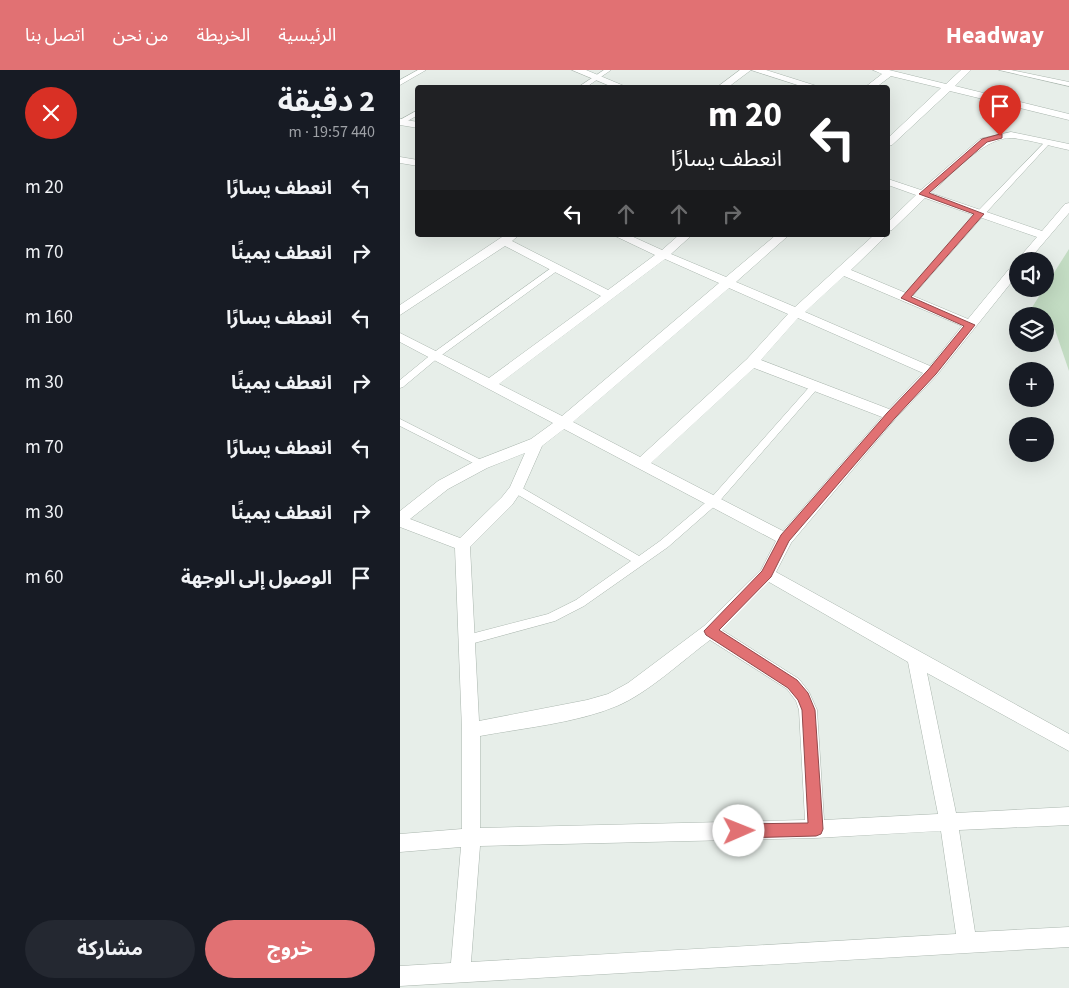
<!DOCTYPE html>
<html lang="ar">
<head>
<meta charset="utf-8">
<style>
  :root { --surface:#171b24; --page:#242831; --text:#f1f3f6; --muted:#9ea1a6; --accent:#e17173 }
  body { margin:0; font-family:"Source Sans 3","Noto Sans Arabic",sans-serif; background:var(--page); color:var(--text); direction:rtl; height:100vh; display:flex; flex-direction:column; font-size:19px; white-space:nowrap }
  * { box-sizing:border-box; margin:0 }
  p { font-size:16px; color:var(--muted) }
  .icon { flex:none; width:28px; height:28px; fill:none; stroke:currentColor; stroke-width:2; stroke-linecap:round; stroke-linejoin:round }
  .map { position:relative; flex:1; overflow:hidden; direction:ltr }
  .side { display:flex; flex-direction:column; background:var(--surface); width:400px }
  .side>* { flex:none }
  .banner { position:absolute; left:15px; top:15px; width:475px; height:152px; border-radius:5px; box-shadow:0 5px 20px #0002; direction:rtl; background:#202124; color:#fff; overflow:hidden }
  .tools { position:absolute; left:609px; top:182px; display:grid; gap:10px }
  .tools a { display:grid; place-items:center; width:45px; height:45px; border-radius:50%; background:var(--surface); box-shadow:0 5px 20px #0002; font-size:25px }
  .pin { position:absolute; display:grid; place-items:center; width:42px; height:42px; color:#fff; margin:-51px -21px; border-radius:50% 50% 50% 0; rotate:-45deg; box-shadow:0 0 5px #0007 }
  .pin .icon { rotate:45deg }
  .me { position:absolute; width:55px; margin:-28px; rotate:89deg; stroke-linejoin:round; filter:drop-shadow(0 0 4px #0008) }
  .turn { display:flex; align-items:center; gap:18px; height:105px; padding:0 25px; font-size:22px }
  .turn .icon { width:65px; height:65px; stroke-width:2.5 }
  .turn b { display:block; font-size:35px; line-height:42px }
  .lanes { display:flex; align-items:center; height:48px; padding:0 25px; background:#0003; justify-content:center; gap:25px; direction:ltr }
  .lanes .off { opacity:.35 }
  .round { display:grid; place-items:center; flex:none; width:52px; height:52px; border-radius:26px; background:var(--page) }
  .headline { display:flex; align-items:center; justify-content:space-between; height:85px; padding:0 25px }
  h1 { font-size:30px; font-weight:700; line-height:38px }
  .cta { display:flex; gap:10px; margin-top:auto; padding:10px 25px }
  .cta a { flex:1; height:58px; border-radius:30px; background:var(--accent); color:#fff; font-size:20px; font-weight:700; line-height:58px; text-align:center }
  .cta a+a { background:var(--page); color:var(--text) }
  ul { padding:0; list-style:none }
  li { display:flex; align-items:center; gap:15px; height:65px; padding:0 25px }
  li div { flex:1 }
  li b { display:block; font-size:19px }
  li em { font-style:normal }
  header { display:flex; align-items:center; gap:30px; box-sizing:border-box; height:70px; padding:0 25px; background:var(--accent); color:#fff }
  header strong { font-size:24px }
  nav { display:flex; gap:28px; margin-inline-start:auto; font-size:18px }
  main { display:flex; flex:1; min-height:0 }
  .map>svg:first-child { display:block }
</style>
</head>
<body>
<header>
<strong>Headway</strong>
<nav><a>الرئيسية</a><a>الخريطة</a><a>من نحن</a><a>اتصل بنا</a></nav>
</header>
<main>
<div class="map">
<svg width="669" height="918" viewBox="0 0 669 918">
  <rect width="100%" height="100%" fill="#e7eee9"/>
  <path fill="#c3dcc3" d="M669,179v122l-17,-50 -21,-12z"/>
  <g fill="none" stroke-linecap="round" stroke-linejoin="round">
    <defs>
      <g id="service">
        <path d="M18,0h8l-26,15v-5z"/>
        <path d="M204,0h7l-26,18h-8z"/>
        <path d="M599,0h12l58,12v4z"/>
        <path d="M18,40v5l-14,8 -4,1v-4z"/>
        <path d="M645,72l5,1 -67,73 -74,84h-6v-4l74,-84z"/>
        <path d="M154,196h3l4,2 -122,89 -36,30 -3,1v-8l33,-27z"/>
        <path d="M415,313l3,1 1,2 -1,2 -101,116 -49,43 -84,59 -29,15 -88,24 -4,-2 -1,-3 1,-3 4,-2 81,-21 28,-14 55,-39 -118,-69 -2,-3 2,-3h6l120,70 21,-15 51,-43 101,-114z"/>
        <path d="M0,349l85,43 2,2 -2,2h-6l-79,-40z"/>
      </g>
      <g id="minor">
        <path d="M172,0h14l43,18h-14z"/>
        <path d="M340,0h11l-24,18h-11z"/>
        <path d="M351,0h15l57,18h-16z"/>
        <path d="M473,0h16l57,14 15,-14h10l-16,16 114,28v6l-119,-29 -58,54 -4,1v-8l53,-50 -50,-12 -16,12h-11l18,-14z"/>
        <path d="M0,49l18,3v6l-18,-3z"/>
        <path d="M611,62l58,12v6c-19,-4 -38,-10 -57,-12 -27,-2 -62,38 -81,55l111,38 23,-27 4,-1v10l-41,48h-10v13l-81,101 -41,43 -105,125 -15,29 293,162v17l-142,-78 29,140 113,-6v18l-110,5 16,102 94,-5v20l-669,39v-20l51,-3 10,-116 -61,5v-18l62,-5v-99l-7,-182 -55,-21v-16l38,-30 39,-21 54,-21 22,-16 -153,-81v-9l89,45 112,-82 -96,-50 -105,69v-10l105,-70h14l-7,6 96,49 47,-35 -42,-20h16l33,15 17,-15h13l-21,19 55,23 50,-42h13l-53,47 59,25 79,-72h13l-36,35 117,49 46,-56h3l1,-4 19,-22 -112,-39 -33,32 -4,1v-9l28,-27 -28,-10v-6l33,11 59,-51zM265,189l54,24 -157,133 -63,-32zM444,206l118,50 -32,40 -125,-54zM329,218l59,26 -41,45 -107,98 -67,-35zM398,248l125,55 -34,36 -128,-49zM354,298l128,49 -99,114 -132,-68zM164,359l212,112 -15,29 -57,56 -76,57 -20,11 -21,6 -108,21 -9,-174 42,-42 11,-16 19,-43zM125,383l-15,34 -8,10 -42,41 -50,-19 38,-30 39,-21zM369,512l139,80 30,152 -114,6 -7,-110 -8,-18 -10,-13 -77,-49zM310,570l77,49 9,12 3,9 6,110 -325,8v-92c43,-8 97,-13 137,-30 31,-13 66,-46 93,-66zM541,761l15,103 -485,28 9,-116 335,-8z"/>
        <path d="M0,87l18,3v6l-18,-3z"/>
      </g>
    </defs>
    <use href="#service" stroke="#aab6ae" stroke-width="1"/>
    <use href="#minor" stroke="#aab6ae" stroke-width="1"/>
    <use href="#service" fill="#fff" fill-rule="evenodd"/>
    <use href="#minor" fill="#fff" fill-rule="evenodd"/>
  </g>
  <path fill="#e17173" stroke="#92494b" d="M600,64h2v4l-15,4 -58,51 55,21 -73,83 64,28 -39,49 -41,44 -106,123 -18,36 -52,53 78,50 11,13 7,17 8,119 -2,5 -5,2 -77,2 -5,-2 -2,-5 2,-5 5,-2 69,-1 -6,-113 -4,-10 -10,-12 -82,-53 -2,-4 58,-60 19,-36 106,-122 41,-43 36,-44 -63,-28 73,-84 -55,-20 63,-55z"/>
</svg>
<div class="tools">
<a><svg class="icon" aria-label="sound" viewBox="0 0 24 24"><path d="M4 9h4l5-4v14l-5-4H4zM17 9q2 3 0 6"/></svg></a>
<a><svg class="icon" aria-label="layers" viewBox="0 0 24 24"><path d="M12 4l9 5-9 5-9-5zM3 14l9 5 9-5"/></svg></a>
<a>+</a>
<a>−</a>
</div>
<div class="pin" style="left:600px;top:66px;background:#d93025"><svg class="icon" aria-label="arrive" viewBox="0 0 24 24"><path d="M6 21V4h12l-3 4 3 4H6"/></svg></div>
<svg class="me" style="left:339px;top:761px" viewBox="-20 -20 40 40"><circle r="19" fill="#fff"/><path d="M0-13L10 11 0 6-10 11z" fill="#e17173"/></svg>
<div class="banner">
<div class="turn"><svg class="icon" aria-label="left" viewBox="0 0 24 24"><path d="M17 20v-9H6M10 6l-5 5 5 5"/></svg><div><b>20 m</b>انعطف يسارًا</div></div>
<div class="lanes"><svg class="icon" aria-label="left" viewBox="0 0 24 24"><path d="M17 20v-9H6M10 6l-5 5 5 5"/></svg><svg class="icon off" aria-label="ahead" viewBox="0 0 24 24"><path d="M12 20V5M6 11l6-6 6 6"/></svg><svg class="icon off" aria-label="ahead" viewBox="0 0 24 24"><path d="M12 20V5M6 11l6-6 6 6"/></svg><svg class="icon off" aria-label="right" viewBox="0 0 24 24"><path d="M7 20v-9h11M14 6l5 5-5 5"/></svg></div>
</div>
</div>
<section class="side">
<div class="headline"><div><h1>2 دقيقة</h1><p>440 m · 19:57</p></div><a class="round" style="background:#d93025;color:#fff"><svg class="icon" aria-label="close" viewBox="0 0 24 24"><path d="M6 6l12 12M18 6L6 18"/></svg></a></div>
<ul>
<li><svg class="icon" aria-label="left" viewBox="0 0 24 24"><path d="M17 20v-9H6M10 6l-5 5 5 5"/></svg><div><b>انعطف يسارًا</b></div><em>20 m</em></li>
<li><svg class="icon" aria-label="right" viewBox="0 0 24 24"><path d="M7 20v-9h11M14 6l5 5-5 5"/></svg><div><b>انعطف يمينًا</b></div><em>70 m</em></li>
<li><svg class="icon" aria-label="left" viewBox="0 0 24 24"><path d="M17 20v-9H6M10 6l-5 5 5 5"/></svg><div><b>انعطف يسارًا</b></div><em>160 m</em></li>
<li><svg class="icon" aria-label="right" viewBox="0 0 24 24"><path d="M7 20v-9h11M14 6l5 5-5 5"/></svg><div><b>انعطف يمينًا</b></div><em>30 m</em></li>
<li><svg class="icon" aria-label="left" viewBox="0 0 24 24"><path d="M17 20v-9H6M10 6l-5 5 5 5"/></svg><div><b>انعطف يسارًا</b></div><em>70 m</em></li>
<li><svg class="icon" aria-label="right" viewBox="0 0 24 24"><path d="M7 20v-9h11M14 6l5 5-5 5"/></svg><div><b>انعطف يمينًا</b></div><em>30 m</em></li>
<li><svg class="icon" aria-label="arrive" viewBox="0 0 24 24"><path d="M6 21V4h12l-3 4 3 4H6"/></svg><div><b>الوصول إلى الوجهة</b></div><em>60 m</em></li>
</ul>
<div class="cta"><a>خروج</a><a>مشاركة</a></div>
</section>
</main>
</body>
</html>
